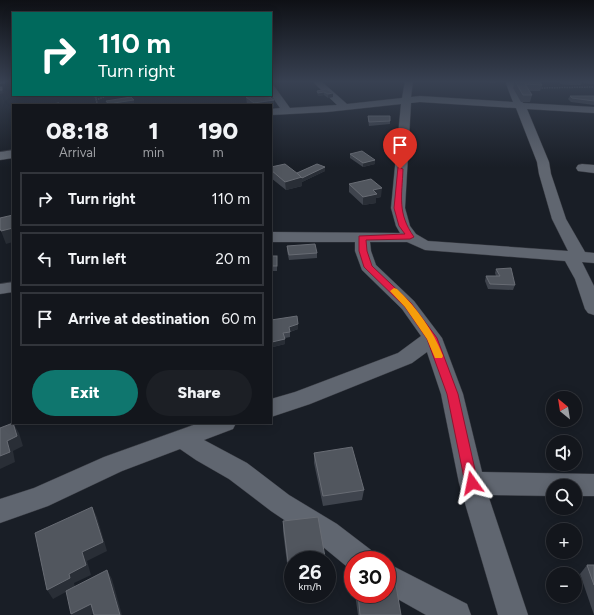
<!DOCTYPE html>
<html lang="en">
<head>
<meta charset="utf-8">
<style>
  :root { --surface:#13161c; --page:#1c1f25; --text:#f1f3f6; --muted:#9d9fa3; --line:#32353b; --accent:#0f766e }
  body { margin:0; font-family:Figtree,sans-serif; background:var(--page); color:var(--text); height:100vh; display:flex; flex-direction:column; font-size:15px; white-space:nowrap }
  * { box-sizing:border-box; margin:0 }
  p { font-size:13px; color:var(--muted) }
  .icon { flex:none; width:22px; height:22px; fill:none; stroke:currentColor; stroke-width:2; stroke-linecap:round; stroke-linejoin:round }
  .map { position:relative; flex:1; overflow:hidden }
  .sheet { position:absolute; left:12px; top:104px; width:260px; height:320px; display:flex; flex-direction:column; background:var(--surface); border-radius:0px; box-shadow:0 2px 10px #0003,0 0 0 1px var(--line) }
  .sheet>* { flex:none }
  .top-card { position:absolute; left:12px; top:12px; width:260px; height:84px; border-radius:0px; box-shadow:0 2px 10px #0003,0 0 0 1px var(--line); background:#00695c; color:#fff; overflow:hidden }
  .needle { width:26px; rotate:330deg }
  .controls { position:absolute; left:546px; top:391px; display:grid; gap:8px }
  .controls a { display:grid; place-items:center; width:36px; height:36px; border-radius:50%; background:var(--surface); box-shadow:0 2px 10px #0003,0 0 0 1px var(--line); font-size:20px }
  .speed { position:absolute; left:284px; top:551px; display:flex; gap:8px; font-size:20px; font-weight:700; text-align:center }
  .speed>* { display:grid; place-content:center; width:52px; height:52px; border-radius:50%; background:var(--surface); box-shadow:0 2px 10px #0003,0 0 0 1px var(--line); line-height:1 }
  .speed small { font-size:10px; font-weight:400 }
  .speed .limit { border:6px solid #d22; background:#fff; color:#111 }
  .pin { position:absolute; display:grid; place-items:center; width:34px; height:34px; color:#fff; margin:-41px -17px; border-radius:50% 50% 50% 0; rotate:-45deg; box-shadow:0 0 4px #0007 }
  .pin .icon { rotate:45deg }
  .me { position:absolute; width:44px; margin:-22px; rotate:348deg; stroke-linejoin:round; filter:drop-shadow(0 0 3px #0008) }
  .turn { display:flex; align-items:center; gap:14px; height:84px; padding:0 20px; font-size:18px }
  .turn .icon { width:52px; height:52px; stroke-width:2.5 }
  .turn b { display:block; font-size:28px; line-height:34px }
  .eta { display:flex; justify-content:space-evenly; align-items:center; height:68px; text-align:center }
  .eta b { font-size:24px; font-weight:800; line-height:28px }
  .action { display:flex; gap:8px; margin-top:auto; padding:8px 20px }
  .action a { flex:1; height:46px; border-radius:24px; background:var(--accent); color:#fff; font-size:16px; font-weight:800; line-height:46px; text-align:center }
  .action a+a { background:var(--page); color:var(--text) }
  ul { padding:0; list-style:none }
  li { display:flex; align-items:center; gap:12px; height:54px; margin:0 8px 6px; padding:0 12px; border:2px solid var(--line); border-radius:0px }
  li div { flex:1 }
  li b { display:block; font-size:15px }
  li em { font-style:normal }
  .map>svg:first-child { display:block }
</style>
</head>
<body>
<div class="map">
<svg width="594" height="615" viewBox="0 0 594 615">
  <rect width="100%" height="100%" fill="#191e26"/>
  <g fill="none" stroke-linecap="round" stroke-linejoin="round">
    <defs>
      <g id="street">
        <path d="M0,81h6l-1,2 -5,1z"/>
        <path d="M312,81h9l26,23 55,-6 3,-17h8l-2,16 9,-1 93,6 -8,-21h8l10,22 71,4v6l-67,-4 22,53 2,12 15,45 19,33 9,1v10l-12,-1 12,24v29l-6,-2 -3,-4 -10,-30 -10,-18 -140,-11 -18,-8h-37l1,9 5,14 38,36 28,37 21,56 19,78 112,2v22h-19v-10h-22v10l-65,-1 40,120h-30l-39,-132 -18,-89 -14,-42 -15,11 -102,41 -39,13v-18l24,-7 103,-39 23,-17 -19,-27 -40,-39 -7,-19v-9h-84v-10l129,1 -4,-7 -5,-18 10,-104 -74,8 -56,3v-6l9,-1 -9,-13v-10l3,1 16,22 47,-3zM420,102l96,6 21,54 2,12 13,45 16,32 -140,-10 -12,-7 -6,-8 -5,-18 6,-105z"/>
        <path d="M13,150v8l-13,2v-8z"/>
        <path d="M582,164l12,1v8l-16,-2 -2,-3 2,-3z"/>
        <path d="M13,282v10l-13,2v-10z"/>
        <path d="M199,423h37l-3,6 -29,11 43,23 42,32 48,29 34,26 4,10h-22v11l-2,-1 -34,-28 -46,-31 -42,-32 -33,-19 -16,-11 -58,22 -74,35 -48,17v-24l34,-11 70,-31z"/>
        <path d="M387,563l80,41 4,11h-45l-39,-22z"/>
      </g>
    </defs>
    <use href="#street" stroke="#363940" stroke-width="1"/>
    <g stroke="#5b5f67" stroke-width="1.5" stroke-dasharray="1.5 1" stroke-linecap="butt">
      <path d="M539,88l55,-1"/>
      <path d="M89,95l7,2v3"/>
      <path d="M98,105l-2,-5 13,-5"/>
    </g>
    <use href="#street" fill="#606670" fill-rule="evenodd"/>
  </g>
  <g fill="#3f444d">
    <path d="M487,81h9v2h-7z"/>
    <path d="M515,81l27,4 -2,6h-11l3,4 -2,7h-9l-8,-14z"/>
    <path d="M559,81h35v3l-11,-1 -1,-1 -1,3h-12l-8,-1z"/>
    <path d="M326,89l7,4v4l-5,1 -4,-3 -6,1 -1,-5z"/>
    <path d="M570,96h24v9l-23,-3 -3,-3z"/>
    <path d="M246,97l28,3v7l-3,-2h-23l-1,-1z"/>
    <path d="M368,116l22,5v3l-21,2 -1,-6z"/>
    <path d="M350,154l25,6v4l-12,3 -13,-9z"/>
    <path d="M271,167l26,6 28,-6v4l-23,11v4l-16,4 -15,-12z"/>
    <path d="M349,184l32,13 -5,1v5l-13,2 -14,-13z"/>
    <path d="M287,246l30,7v5l-28,2 -2,-9z"/>
    <rect x="271" y="256" width="6" height="15"/>
    <path d="M496,269l19,16 -2,5 -25,-1 -3,-8 1,-5h10l-1,-3z"/>
    <path d="M271,320l27,4v5l-8,3v5l-5,1v6l-12,3 -2,-7z"/>
    <path d="M314,453l50,37 -2,10 -39,6 -9,-43z"/>
    <path d="M283,521l42,36v3h-32v11h-5l-5,-40z"/>
    <path d="M587,565h7v50l-14,-41z"/>
    <path d="M355,594h32l14,21h-43z"/>
  </g>
  <g fill="#292e36">
    <path d="M0,90h2l2,3 -4,1z"/>
    <path d="M324,92v3l-6,1v-3z"/>
    <path d="M333,93v4l-5,1v-4z"/>
    <path d="M134,100v4l-8,1h-11l-1,-2z"/>
    <path d="M274,100v7l-3,1v-3h-16l-1,-2z"/>
    <path d="M375,160v4l-12,3v-4z"/>
    <path d="M325,167v4l-23,11v4l-16,4 -1,-8z"/>
    <path d="M271,180v3h2v4l-2,1z"/>
    <path d="M382,188l-1,9 -5,1v5l-13,2v-8l10,-7z"/>
    <path d="M13,228v14l-7,2 -5,-13z"/>
    <path d="M298,324v5l-9,3v-5z"/>
    <path d="M285,339v5l-12,3 -1,-5z"/>
    <path d="M13,423l6,10 4,13 -10,5 2,11 -15,7v-13z"/>
    <path d="M92,507l5,10 10,34 -20,10 4,14 -17,8 1,4 -22,12 -6,-9 22,-16 13,-22z"/>
    <path d="M107,570l5,9 10,36h-2z"/>
    <path d="M91,604l5,8 -5,3h-19l-1,-1z"/>
  </g>
  <g fill="#51565e" stroke="#686c74">
    <path d="M515,81l25,1 2,3 -17,-1 7,11h-9z"/>
    <path d="M563,81h19l-12,1z"/>
    <rect x="0" y="87" width="2" height="3"/>
    <path d="M326,89l7,4 -5,1 -4,-2 -6,1 -1,-2z"/>
    <path d="M257,95h10l7,5 -20,3 -8,-6z"/>
    <path d="M570,96h24v5l-22,-3z"/>
    <path d="M131,97l3,3 -20,3 2,2h-7l-3,-4z"/>
    <path d="M59,103l1,2h-13z"/>
    <path d="M368,116h22v5l-21,1z"/>
    <path d="M362,151l13,9 -12,3 -13,-9z"/>
    <path d="M285,164l17,13 -17,5 -14,-12v-3z"/>
    <path d="M317,164l8,3 -23,11 -5,-5z"/>
    <path d="M371,179l11,9 -9,2 4,4 -14,3 -14,-13z"/>
    <path d="M13,215v13l-12,3 -1,-3v-10z"/>
    <path d="M315,244l2,9 -28,2 -2,-9z"/>
    <rect x="271" y="256" width="6" height="10"/>
    <path d="M511,268l4,17 -25,-1 -4,-8h14l-4,-7z"/>
    <path d="M297,316l1,8 -9,3 1,5 -7,1 2,6 -13,3 -1,-6v-16z"/>
    <path d="M13,423l4,13 -10,5 3,11 -10,4v-28z"/>
    <path d="M352,447l12,43 -41,6 -9,-43z"/>
    <path d="M92,507l11,35 -21,10 4,13 -17,9 1,4 -23,12 -12,-57z"/>
    <path d="M318,517l7,40 -21,3h-11v1l-5,1 -5,-41z"/>
    <path d="M587,565h7v20z"/>
    <path d="M107,570l13,45h-26l-3,-11 -20,10 -5,-23z"/>
    <path d="M387,580h8l6,35h-41l-2,-21h29z"/>
  </g>
  <linearGradient id="sky" x2="0" y2="1"><stop stop-color="#0e1015"/><stop offset="0.49" stop-color="#384152"/><stop offset="1" stop-color="#384152" stop-opacity="0"/></linearGradient>
  <rect width="594" height="167" fill="url(#sky)"/>
  <path fill="#e11d48" stroke="#92132f" d="M398,167l5,2c-1,27 -6,44 11,68l-4,2 -44,1 1,11 5,15 39,37 26,35 21,56 20,89 -2,4 -4,2 -5,-2 -2,-4 -18,-89 -20,-55 -22,-32 -41,-40 -5,-16v-15l46,-2 -6,-8 -5,-18z"/>
  <path fill="#f59e0b" d="M394,288l3,1c20,19 36,41 46,67l-1,2h-7l-8,-19 -22,-32 -15,-16z"/>
</svg>
<div class="controls">
<a><svg class="needle" viewBox="-14 -14 28 28"><path d="M0-13l5 13h-10z" fill="#e53935"/><path d="M0 13l5-13h-10z" fill="#9d9fa3"/></svg></a>
<a><svg class="icon" aria-label="sound" viewBox="0 0 24 24"><path d="M4 9h4l5-4v14l-5-4H4zM17 9q2 3 0 6"/></svg></a>
<a><svg class="icon" aria-label="search" viewBox="0 0 24 24"><circle cx="10" cy="10" r="6"/><path d="M15 15l6 6"/></svg></a>
<a>+</a>
<a>−</a>
</div>
<div class="speed"><div>26<small>km/h</small></div><div class="limit">30</div></div>
<div class="pin" style="left:400px;top:169px;background:#d93025"><svg class="icon" aria-label="arrive" viewBox="0 0 24 24"><path d="M6 21V4h12l-3 4 3 4H6"/></svg></div>
<svg class="me" style="left:472px;top:483px" viewBox="-20 -20 40 40"><path d="M0-17L14 15 0 8-14 15z" fill="#e11d48" stroke="#fff" stroke-width="4"/></svg>
<div class="top-card">
<div class="turn"><svg class="icon" aria-label="right" viewBox="0 0 24 24"><path d="M7 20v-9h11M14 6l5 5-5 5"/></svg><div><b>110 m</b>Turn right</div></div>
</div>
<section class="sheet">
<div class="eta">
<div><b>08:18</b><p>Arrival</p></div>
<div><b>1</b><p>min</p></div>
<div><b>190</b><p>m</p></div>
</div>
<ul>
<li><svg class="icon" aria-label="right" viewBox="0 0 24 24"><path d="M7 20v-9h11M14 6l5 5-5 5"/></svg><div><b>Turn right</b></div><em>110 m</em></li>
<li><svg class="icon" aria-label="left" viewBox="0 0 24 24"><path d="M17 20v-9H6M10 6l-5 5 5 5"/></svg><div><b>Turn left</b></div><em>20 m</em></li>
<li><svg class="icon" aria-label="arrive" viewBox="0 0 24 24"><path d="M6 21V4h12l-3 4 3 4H6"/></svg><div><b>Arrive at destination</b></div><em>60 m</em></li>
</ul>
<div class="action"><a>Exit</a><a>Share</a></div>
</section>
</div>
</body>
</html>
